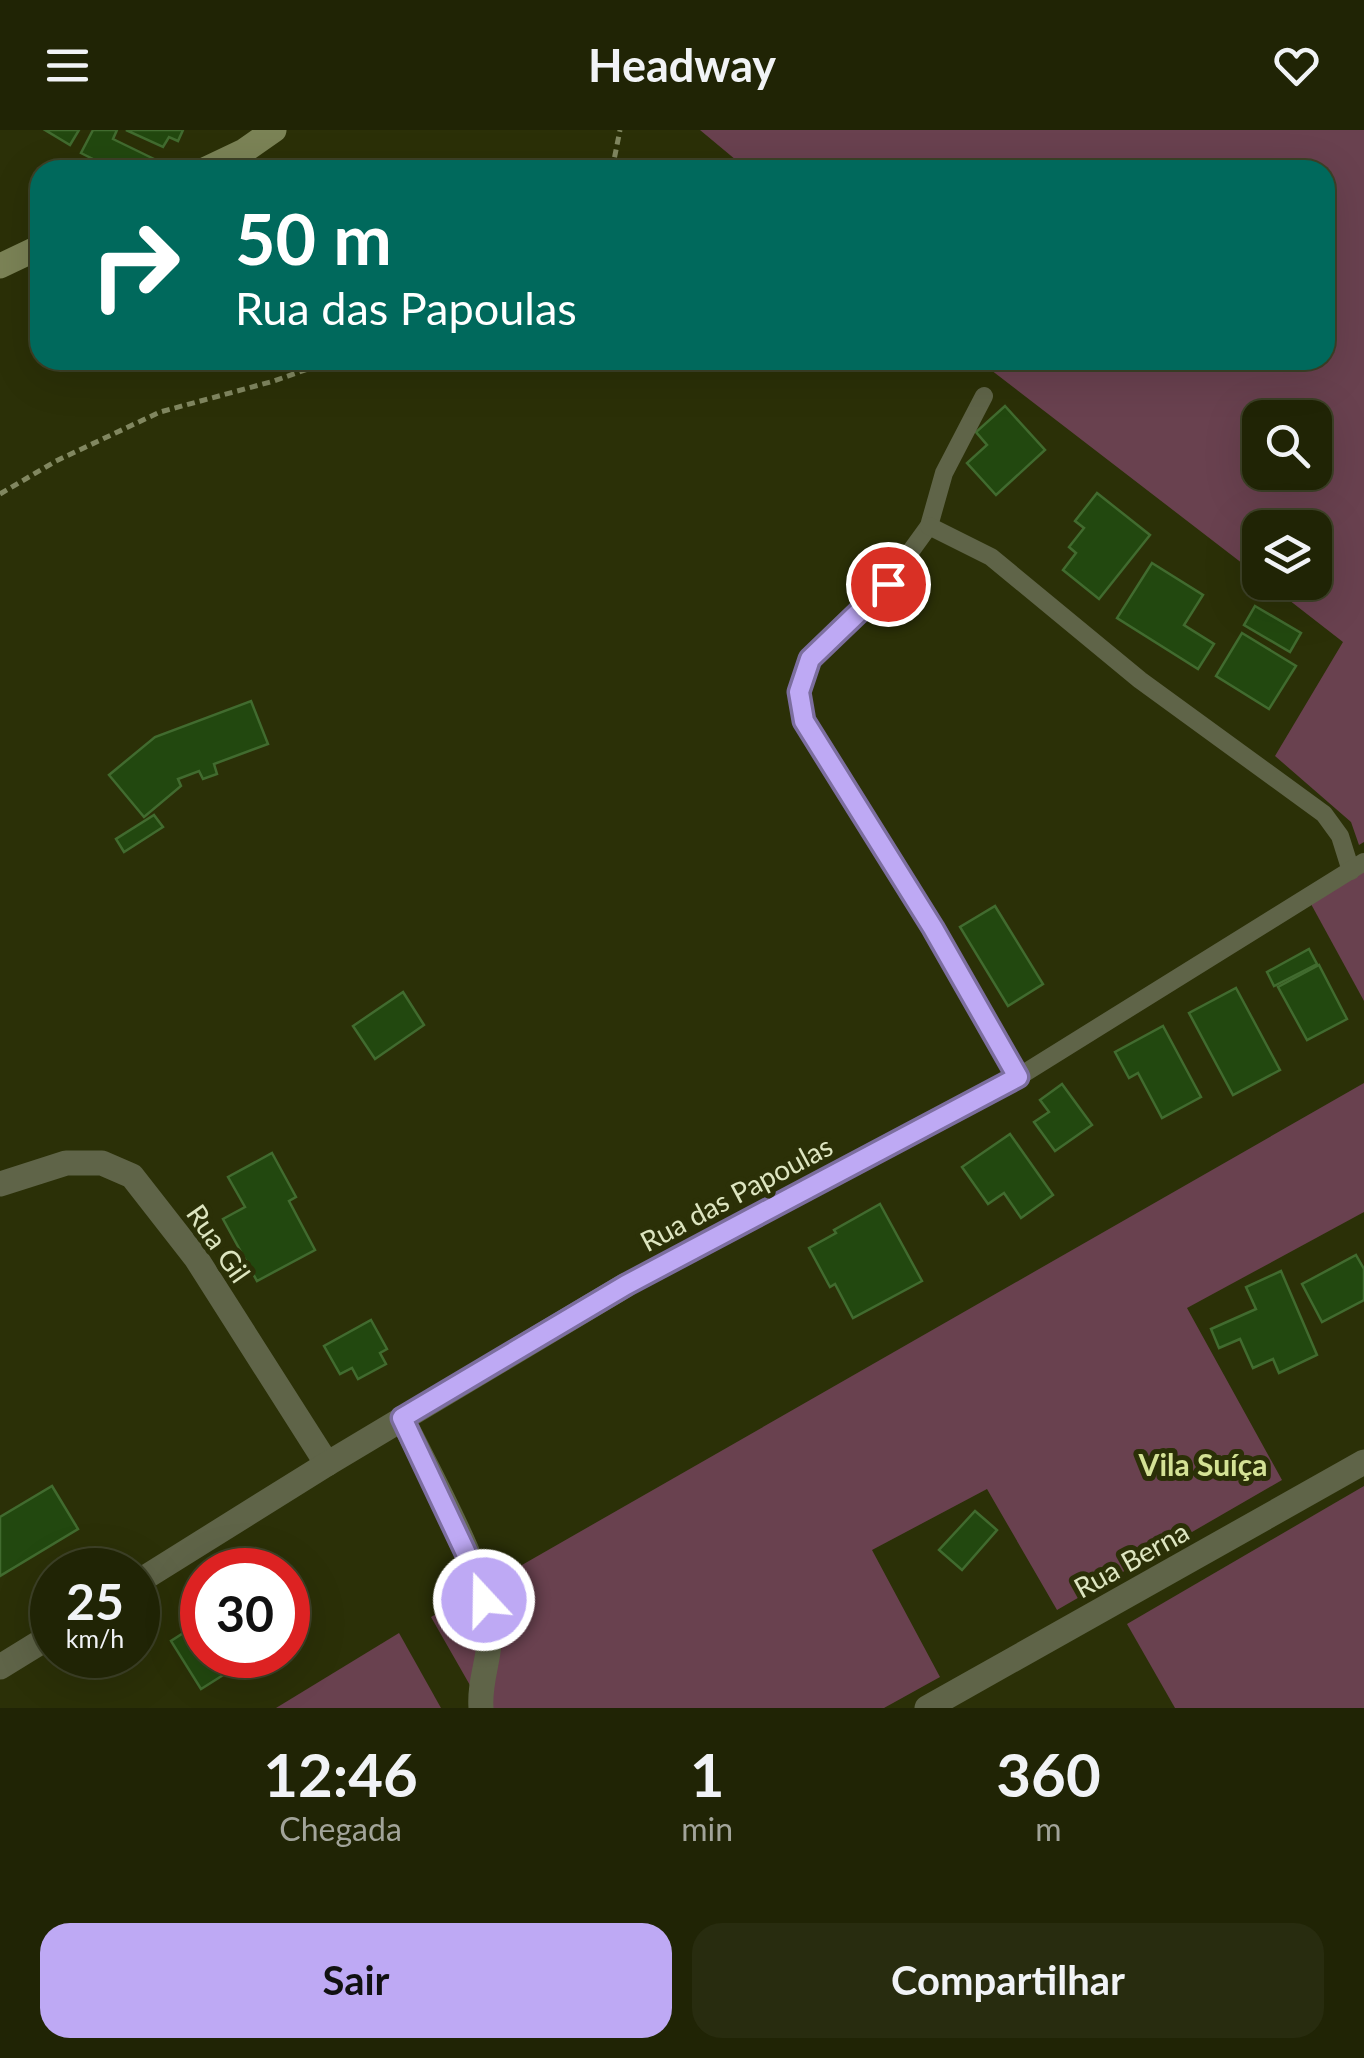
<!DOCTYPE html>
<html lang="pt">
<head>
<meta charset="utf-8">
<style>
  :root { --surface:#202405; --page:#282c0f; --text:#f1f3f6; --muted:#a2a49a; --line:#3d4127; --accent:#bea9f4 }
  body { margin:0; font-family:Lato,sans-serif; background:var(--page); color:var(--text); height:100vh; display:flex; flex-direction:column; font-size:38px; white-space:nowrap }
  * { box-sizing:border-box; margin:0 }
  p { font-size:32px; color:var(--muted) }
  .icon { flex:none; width:55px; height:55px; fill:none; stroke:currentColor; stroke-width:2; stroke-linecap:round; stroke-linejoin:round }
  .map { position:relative; height:1578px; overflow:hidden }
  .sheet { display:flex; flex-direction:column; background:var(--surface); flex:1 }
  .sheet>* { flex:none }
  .guide { position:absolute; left:30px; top:30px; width:1305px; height:210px; border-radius:30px; box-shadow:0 10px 40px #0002,0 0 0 2px var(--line); background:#00695c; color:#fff; overflow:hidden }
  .buttons { position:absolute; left:1242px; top:270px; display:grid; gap:20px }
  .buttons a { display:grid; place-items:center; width:90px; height:90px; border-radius:20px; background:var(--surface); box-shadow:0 10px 40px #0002,0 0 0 2px var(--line); font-size:50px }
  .speed { position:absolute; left:30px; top:1418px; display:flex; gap:20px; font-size:50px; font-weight:700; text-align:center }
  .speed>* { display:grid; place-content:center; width:130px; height:130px; border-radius:50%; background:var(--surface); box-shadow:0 10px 40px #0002,0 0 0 2px var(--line); line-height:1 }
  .speed small { font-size:25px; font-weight:400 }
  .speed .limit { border:15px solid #d22; background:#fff; color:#111 }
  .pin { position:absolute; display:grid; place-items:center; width:85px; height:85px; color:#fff; margin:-42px; border:5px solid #fff; border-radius:50%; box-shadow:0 2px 10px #0007 }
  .me { position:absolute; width:110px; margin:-55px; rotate:339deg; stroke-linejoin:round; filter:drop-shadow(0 0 8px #0008) }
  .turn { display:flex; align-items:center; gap:35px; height:210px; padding:0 40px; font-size:45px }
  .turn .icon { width:130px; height:130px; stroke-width:2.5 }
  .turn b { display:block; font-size:70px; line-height:85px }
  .eta { display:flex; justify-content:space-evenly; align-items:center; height:170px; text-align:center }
  .eta b { font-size:60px; font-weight:700; line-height:70px }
  .cta { display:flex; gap:20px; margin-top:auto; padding:20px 40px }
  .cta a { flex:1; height:115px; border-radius:30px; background:var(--accent); color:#111; font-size:40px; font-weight:700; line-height:115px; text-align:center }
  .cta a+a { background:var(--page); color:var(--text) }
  header { display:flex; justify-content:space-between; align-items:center; height:130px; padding:0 40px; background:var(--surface); font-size:45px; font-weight:700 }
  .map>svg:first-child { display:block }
</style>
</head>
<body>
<header><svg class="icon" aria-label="menu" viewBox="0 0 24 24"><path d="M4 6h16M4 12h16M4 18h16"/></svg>Headway<svg class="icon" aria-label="heart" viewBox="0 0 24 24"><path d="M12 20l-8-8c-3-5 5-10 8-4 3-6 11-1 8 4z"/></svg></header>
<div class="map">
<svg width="1364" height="1578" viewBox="0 0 1364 1578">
  <rect width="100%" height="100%" fill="#2b3007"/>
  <g fill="#69414f" fill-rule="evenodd">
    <path d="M700,0h664v712l-5,3 -8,-23 -76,-66 68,-114 -76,-59 48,-1v-54h-55v49l-282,-217h347v-190h-577zM1260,288h55v54h-55z"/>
    <path d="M1364,740v131l-53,-97z"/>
    <path d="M1364,953v129l-177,96 95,172 -225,130 -70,-121 -115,61 68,127 -56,31h-401l-52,-91z"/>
    <path d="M1364,1356v222h-189l-48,-84z"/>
    <path d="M399,1503l42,75h-165z"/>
  </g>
  <g fill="#22480f" stroke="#416b2f" stroke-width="2.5">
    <path d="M45,0h34l-9,15z"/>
    <path d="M93,0h24l-4,9 41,20 -6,11h-33l-34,-17z"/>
    <path d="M126,0h57l-5,11 -9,-4 -6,10z"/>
    <path d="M1005,276l40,44 -49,45 -29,-32 20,-18 -11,-13z"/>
    <path d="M1097,363l53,42 -51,64 -36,-29 13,-17 -7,-6 15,-19 -9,-7z"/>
    <path d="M1152,433l51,32 -19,30 30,19 -16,25 -81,-51z"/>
    <path d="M1255,476l46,27 -11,19 -46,-27z"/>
    <path d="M1242,503l54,33 -27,43 -53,-33z"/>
    <path d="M251,571l17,43 -54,20 3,10 -14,5 -4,-8 -21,8 3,7 -37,31 -35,-42 46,-38z"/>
    <path d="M154,685l9,12 -39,25 -8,-13z"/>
    <path d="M995,776l48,78 -35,22 -48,-79z"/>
    <path d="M1309,819l8,15 -43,22 -7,-14z"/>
    <path d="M1319,835l28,54 -40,21 -29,-53z"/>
    <path d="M1236,858l44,82 -47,25 -44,-82z"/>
    <path d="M403,862l21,33 -49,34 -22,-33z"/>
    <path d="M1163,896l38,71 -39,21 -24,-45 -9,5 -14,-26z"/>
    <path d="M1062,954l30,41 -37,26 -21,-29 15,-10 -9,-12z"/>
    <path d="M1010,1004l43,61 -32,23 -17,-25 -16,11 -26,-37z"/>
    <path d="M272,1023l24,44 -7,4 26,49 -58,31 -34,-62 22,-12 -17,-30z"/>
    <path d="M880,1074l42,77 -69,37 -18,-34 -5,3 -21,-39 27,-15 -2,-3z"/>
    <path d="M1356,1125l8,14v31l-42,22 -20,-38z"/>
    <path d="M1281,1141l36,84 -38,18 -6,-14 -20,9 -13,-29 -21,9 -8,-19 45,-20 -10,-22z"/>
    <path d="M371,1190l16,29 -7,4 6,11 -28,15 -6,-11 -12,6 -16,-28z"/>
    <path d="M52,1356l26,43 -78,47v-59z"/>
    <path d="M975,1381l22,19 -35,40 -23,-20z"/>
    <path d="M202,1491v34h53l-54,34 -30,-48z"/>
  </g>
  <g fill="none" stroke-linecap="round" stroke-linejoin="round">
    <g stroke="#818760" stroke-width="5" stroke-dasharray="8 5" stroke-linecap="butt">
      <path d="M612,40l8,-40"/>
      <path d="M0,364l56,-33 104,-49 114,-31 59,-21"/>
    </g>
    <g stroke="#5f6448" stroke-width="18">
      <path d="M984,266l-40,77 -15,53 -42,58 -77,75 -11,33 5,29 129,207 85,149"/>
      <path d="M929,396l62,31 149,123 184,134 16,22 11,35"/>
      <path d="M626,1155l392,-208 346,-215"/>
    </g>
    <g stroke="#5f6448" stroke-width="25">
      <path d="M0,1054l66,-21h36l30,13 64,82 131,206"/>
      <path d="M402,1288c25,52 87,160 88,214 0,26 -11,49 -9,76"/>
      <path d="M138,1452l189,-118 299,-179"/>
      <path d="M0,1537l52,-32"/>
      <path d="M927,1578l437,-246"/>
    </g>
    <g stroke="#7b8356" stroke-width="25">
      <path d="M204,40l40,-19 30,-21"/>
      <path d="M0,136l40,-19"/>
    </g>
  </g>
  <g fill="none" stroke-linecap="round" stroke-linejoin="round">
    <defs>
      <path id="route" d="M484,1470l-11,-32 -71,-150 224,-133 392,-208 -85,-149 -129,-207 -5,-29 11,-33 78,-75"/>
    </defs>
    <use href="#route" stroke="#7c6e9f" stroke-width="25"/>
    <use href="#route" stroke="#bea9f4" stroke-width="18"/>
  </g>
  <g text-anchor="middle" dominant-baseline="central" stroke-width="10" stroke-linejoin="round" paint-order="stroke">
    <g font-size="28" fill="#dde5c0" stroke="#2b3007">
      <text transform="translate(736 1063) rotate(-28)">Rua das Papoulas</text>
      <text transform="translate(219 1113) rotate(55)">Rua Gil</text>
      <text transform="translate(1131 1429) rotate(-29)">Rua Berna</text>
    </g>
    <g font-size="30" font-weight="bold" fill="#d4e295" stroke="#2b3007">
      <text x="1203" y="1334">Vila Suíça</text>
    </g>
  </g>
</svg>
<div class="buttons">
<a><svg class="icon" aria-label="search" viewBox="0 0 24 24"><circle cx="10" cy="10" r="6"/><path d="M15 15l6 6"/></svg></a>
<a><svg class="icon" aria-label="layers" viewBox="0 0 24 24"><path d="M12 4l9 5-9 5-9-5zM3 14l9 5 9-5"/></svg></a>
</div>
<div class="speed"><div>25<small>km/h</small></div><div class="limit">30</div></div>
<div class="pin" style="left:888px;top:454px;background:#d93025"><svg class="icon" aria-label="arrive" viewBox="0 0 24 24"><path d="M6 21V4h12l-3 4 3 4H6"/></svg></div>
<svg class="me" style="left:484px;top:1470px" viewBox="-20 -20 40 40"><circle r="17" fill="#bea9f4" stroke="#fff" stroke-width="3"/><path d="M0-11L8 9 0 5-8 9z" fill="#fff"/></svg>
<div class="guide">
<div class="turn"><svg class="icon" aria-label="right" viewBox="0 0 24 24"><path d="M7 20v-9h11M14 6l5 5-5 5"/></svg><div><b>50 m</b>Rua das Papoulas</div></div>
</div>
</div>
<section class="sheet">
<div class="eta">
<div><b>12:46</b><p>Chegada</p></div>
<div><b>1</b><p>min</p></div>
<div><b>360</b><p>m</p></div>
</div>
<div class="cta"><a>Sair</a><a>Compartilhar</a></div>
</section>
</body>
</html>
